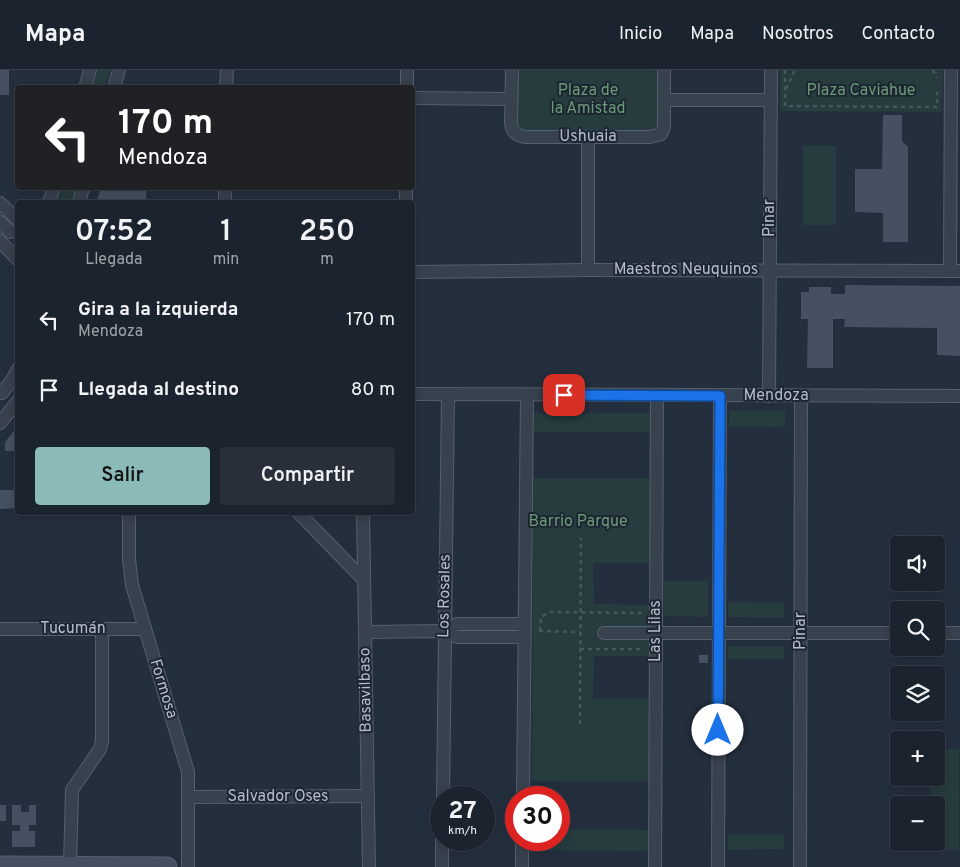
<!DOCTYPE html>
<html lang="es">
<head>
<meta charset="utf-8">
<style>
  :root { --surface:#1b232e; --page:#282f3a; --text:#f1f3f6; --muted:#a0a4aa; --line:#39404a; --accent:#8bbbb9 }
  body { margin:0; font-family:Overpass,sans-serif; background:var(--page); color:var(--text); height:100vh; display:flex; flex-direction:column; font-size:19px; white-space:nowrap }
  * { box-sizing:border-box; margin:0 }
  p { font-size:16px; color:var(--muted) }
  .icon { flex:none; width:28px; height:28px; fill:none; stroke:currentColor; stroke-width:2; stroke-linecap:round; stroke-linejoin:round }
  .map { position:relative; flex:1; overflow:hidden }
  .side { position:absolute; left:15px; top:130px; width:400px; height:315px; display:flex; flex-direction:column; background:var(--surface); border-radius:5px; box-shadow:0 2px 12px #0003,0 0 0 1px var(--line) }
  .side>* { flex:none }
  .top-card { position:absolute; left:15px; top:15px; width:400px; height:105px; border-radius:5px; box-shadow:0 2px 12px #0003,0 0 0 1px var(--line); background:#202124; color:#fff; overflow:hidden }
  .tools { position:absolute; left:890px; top:466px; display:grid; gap:10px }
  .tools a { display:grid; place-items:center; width:55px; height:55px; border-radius:5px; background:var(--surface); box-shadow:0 2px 12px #0003,0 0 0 1px var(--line); font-size:25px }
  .speed { position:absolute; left:430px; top:716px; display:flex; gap:10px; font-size:25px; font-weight:700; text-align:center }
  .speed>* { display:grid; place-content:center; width:65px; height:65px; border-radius:50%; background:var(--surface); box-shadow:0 2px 12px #0003,0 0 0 1px var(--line); line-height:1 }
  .speed small { font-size:12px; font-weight:400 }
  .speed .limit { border:8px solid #d22; background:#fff; color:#111 }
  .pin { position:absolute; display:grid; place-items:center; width:42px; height:42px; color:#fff; margin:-21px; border-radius:10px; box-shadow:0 2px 8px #0006 }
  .me { position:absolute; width:55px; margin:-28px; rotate:0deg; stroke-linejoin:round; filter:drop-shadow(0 0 4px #0008) }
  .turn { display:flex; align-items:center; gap:18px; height:105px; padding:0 20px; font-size:22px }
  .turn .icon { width:65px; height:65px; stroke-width:2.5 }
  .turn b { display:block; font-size:35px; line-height:42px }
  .eta { display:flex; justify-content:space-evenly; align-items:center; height:85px; text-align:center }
  .eta b { font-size:30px; font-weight:600; line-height:35px }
  .primary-button { display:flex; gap:10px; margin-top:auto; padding:10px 20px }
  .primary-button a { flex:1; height:58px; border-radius:5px; background:var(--accent); color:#111; font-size:20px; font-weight:600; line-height:58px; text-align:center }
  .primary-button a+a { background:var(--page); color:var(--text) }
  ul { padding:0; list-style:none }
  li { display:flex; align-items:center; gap:15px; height:70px; padding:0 20px }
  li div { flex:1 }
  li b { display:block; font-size:19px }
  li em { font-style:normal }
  header { display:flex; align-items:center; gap:30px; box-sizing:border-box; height:70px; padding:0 25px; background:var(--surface); border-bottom:1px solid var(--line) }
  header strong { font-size:24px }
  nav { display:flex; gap:28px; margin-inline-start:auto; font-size:18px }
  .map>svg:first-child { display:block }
</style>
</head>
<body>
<header>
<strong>Mapa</strong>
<nav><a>Inicio</a><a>Mapa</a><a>Nosotros</a><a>Contacto</a></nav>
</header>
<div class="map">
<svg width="960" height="797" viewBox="0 0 960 797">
  <rect width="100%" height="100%" fill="#242f3e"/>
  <g fill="#263c3f">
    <path d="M98,0h12l-5,17h-12z"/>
    <path d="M521,0h134l3,7v47l-2,5 -7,2 -127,-1 -3,-4 -1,-4v-47z"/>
    <path d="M780,0h163l-1,42 -162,-1z"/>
    <rect x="803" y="76" width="33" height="79"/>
    <path d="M63,118h13l-4,14h-14z"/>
    <path d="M730,341h55v16l-56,-1z"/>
    <rect x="533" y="343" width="117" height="19"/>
    <path d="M533,408h117v85h-57l1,41 56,1v51h-56l-1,43h57l-1,82h-117z"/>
    <path d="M664,511h44v36l-44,-1z"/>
    <path d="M728,532l56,1v15l-56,-1z"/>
    <rect x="728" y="576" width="56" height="13"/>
    <path d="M936,679h23v101h-29v-7l6,-1v-37h-6v-27h6z"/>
    <path d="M559,759l90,1v21l-118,-1v-10h28z"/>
    <path d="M728,765h56v14l-56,1z"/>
  </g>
  <g fill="#455162">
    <rect x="0" y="0" width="9" height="25"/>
    <path d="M883,45h19v26l6,6v95h-25v-29l-28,-1v-43h27z"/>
    <path d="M105,118h37v3h4v11h-50l4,-11h5z"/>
    <path d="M845,215l115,1v70l-23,-1v-27l-93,-1 1,-8h-12v49h-26l1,-49h-7v-27h8v-5h22v7h14z"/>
    <path d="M18,356v25h-13v-9z"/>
    <path d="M0,420h18v18l-18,1z"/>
    <rect x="699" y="585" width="9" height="8"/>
    <rect x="0" y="735" width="6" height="16"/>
    <path d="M12,735h9v7h8v-7h7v20h-7v6h6v16h-23v-16h8v-6h-8z"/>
  </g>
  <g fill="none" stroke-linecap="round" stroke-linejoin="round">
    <defs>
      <g id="street">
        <path d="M512,0l-1,53c1,9 5,12 14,14h125l11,-3 3,-7v-57"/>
        <path d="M85,18l5,-18"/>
        <path d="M114,18l5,-18"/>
        <path d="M226,18l1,-18"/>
        <path d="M407,18v-18"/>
        <path d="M412,28l99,1"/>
        <path d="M665,30h106"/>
        <path d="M588,67v133"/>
        <path d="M49,132l5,-14"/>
        <path d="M79,132l4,-14"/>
        <path d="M225,132v-14"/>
        <path d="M406,132v-14"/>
        <path d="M0,133l18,17"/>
        <path d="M0,152l10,10"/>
        <path d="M0,171l18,19"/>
        <path d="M950,201l1,-201"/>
        <path d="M412,202l176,-2 372,1"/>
        <path d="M2,323l10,-13 6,-11"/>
        <path d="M412,324l548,2"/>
        <path d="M769,326l2,-326"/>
        <path d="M0,353l18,-22"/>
        <path d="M129,442v47l3,26 56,187v95"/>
        <path d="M298,442l66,68"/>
        <path d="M363,442l6,355"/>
        <path d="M0,559h145"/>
        <path d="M445,561l5,-4 7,-3h67"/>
        <path d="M365,562l80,-1 12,6h67"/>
        <path d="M604,563h295"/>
        <path d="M936,563h24"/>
        <path d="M189,727l179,-1"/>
        <path d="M443,728l5,-403"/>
        <path d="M523,728l4,-403"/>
        <path d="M70,797l2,-77 28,-41 2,-8v-112"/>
        <path d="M442,797v-27"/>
        <path d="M522,797v-27"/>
        <path d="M655,797l2,-472"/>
        <path d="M718,797l2,-472"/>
        <path d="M800,797l1,-471"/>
      </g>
      <path id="secondary" d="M0,796l167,1"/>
    </defs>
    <use href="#street" stroke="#565f6c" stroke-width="14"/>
    <use href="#secondary" stroke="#565f6c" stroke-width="21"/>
    <g stroke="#44595c" stroke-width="2.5" stroke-dasharray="4 4" stroke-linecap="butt">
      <path d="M785,0v36l152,1v-15"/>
      <path d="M933,0l4,8"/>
      <path d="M786,19l9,-19"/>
      <path d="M539,561l41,1"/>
      <path d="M540,561l1,-14 8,-5 96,1"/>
      <path d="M580,579h64"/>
      <path d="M580,654l1,-186"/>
    </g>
    <use href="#street" stroke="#38414e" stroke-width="12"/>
    <use href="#secondary" stroke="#465061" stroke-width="19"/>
  </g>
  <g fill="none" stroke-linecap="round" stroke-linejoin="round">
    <defs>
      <path id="route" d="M564,325l156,1 -2,334"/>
    </defs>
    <use href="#route" stroke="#114b97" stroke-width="12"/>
    <use href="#route" stroke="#1a73e8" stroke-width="9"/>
  </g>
  <g text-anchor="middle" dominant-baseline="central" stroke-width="4" stroke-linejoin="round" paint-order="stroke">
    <g font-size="16" fill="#6b9a76" stroke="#1d2633">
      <text x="588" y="21">Plaza de<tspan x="588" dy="18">la Amistad</tspan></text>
      <text x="861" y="21">Plaza Caviahue</text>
      <text x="578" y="452">Barrio Parque</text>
    </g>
    <g font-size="16" fill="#b4bcc9" stroke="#1d2633">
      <text x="588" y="67">Ushuaia</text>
      <text transform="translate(770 148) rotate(-90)">Pinar</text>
      <text x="686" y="200">Maestros Neuquinos</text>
      <text x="776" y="326">Mendoza</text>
      <text transform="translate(445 526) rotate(-89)">Los Rosales</text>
      <text x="73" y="559">Tucumán</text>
      <text transform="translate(656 561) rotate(-90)">Las Lilas</text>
      <text transform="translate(801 561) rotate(-90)">Pinar</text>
      <text transform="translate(163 619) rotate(73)">Formosa</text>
      <text transform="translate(366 620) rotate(-91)">Basavilbaso</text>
      <text x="278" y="727">Salvador Oses</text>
    </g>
  </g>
</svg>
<div class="tools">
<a><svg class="icon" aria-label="sound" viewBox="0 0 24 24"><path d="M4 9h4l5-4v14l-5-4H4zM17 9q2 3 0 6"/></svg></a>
<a><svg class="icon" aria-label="search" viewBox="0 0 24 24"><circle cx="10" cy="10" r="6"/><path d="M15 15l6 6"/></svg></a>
<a><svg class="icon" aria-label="layers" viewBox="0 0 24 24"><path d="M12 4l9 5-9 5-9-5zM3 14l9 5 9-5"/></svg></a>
<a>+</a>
<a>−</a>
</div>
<div class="speed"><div>27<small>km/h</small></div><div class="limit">30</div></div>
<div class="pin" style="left:564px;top:325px;background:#d93025"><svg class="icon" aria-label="arrive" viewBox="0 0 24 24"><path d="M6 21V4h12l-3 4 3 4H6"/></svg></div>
<svg class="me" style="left:718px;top:660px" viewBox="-20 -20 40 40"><circle r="19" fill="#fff"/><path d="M0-13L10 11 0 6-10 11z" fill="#1a73e8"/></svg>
<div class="top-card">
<div class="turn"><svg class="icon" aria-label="left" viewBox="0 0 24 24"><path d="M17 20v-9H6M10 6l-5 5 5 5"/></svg><div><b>170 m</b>Mendoza</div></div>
</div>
<section class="side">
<div class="eta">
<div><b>07:52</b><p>Llegada</p></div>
<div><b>1</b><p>min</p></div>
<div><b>250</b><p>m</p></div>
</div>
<ul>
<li><svg class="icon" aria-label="left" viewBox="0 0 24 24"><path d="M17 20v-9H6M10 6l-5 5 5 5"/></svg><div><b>Gira a la izquierda</b><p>Mendoza</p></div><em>170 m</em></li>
<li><svg class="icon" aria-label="arrive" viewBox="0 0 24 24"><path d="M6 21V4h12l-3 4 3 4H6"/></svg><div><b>Llegada al destino</b></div><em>80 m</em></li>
</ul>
<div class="primary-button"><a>Salir</a><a>Compartir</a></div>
</section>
</div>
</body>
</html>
